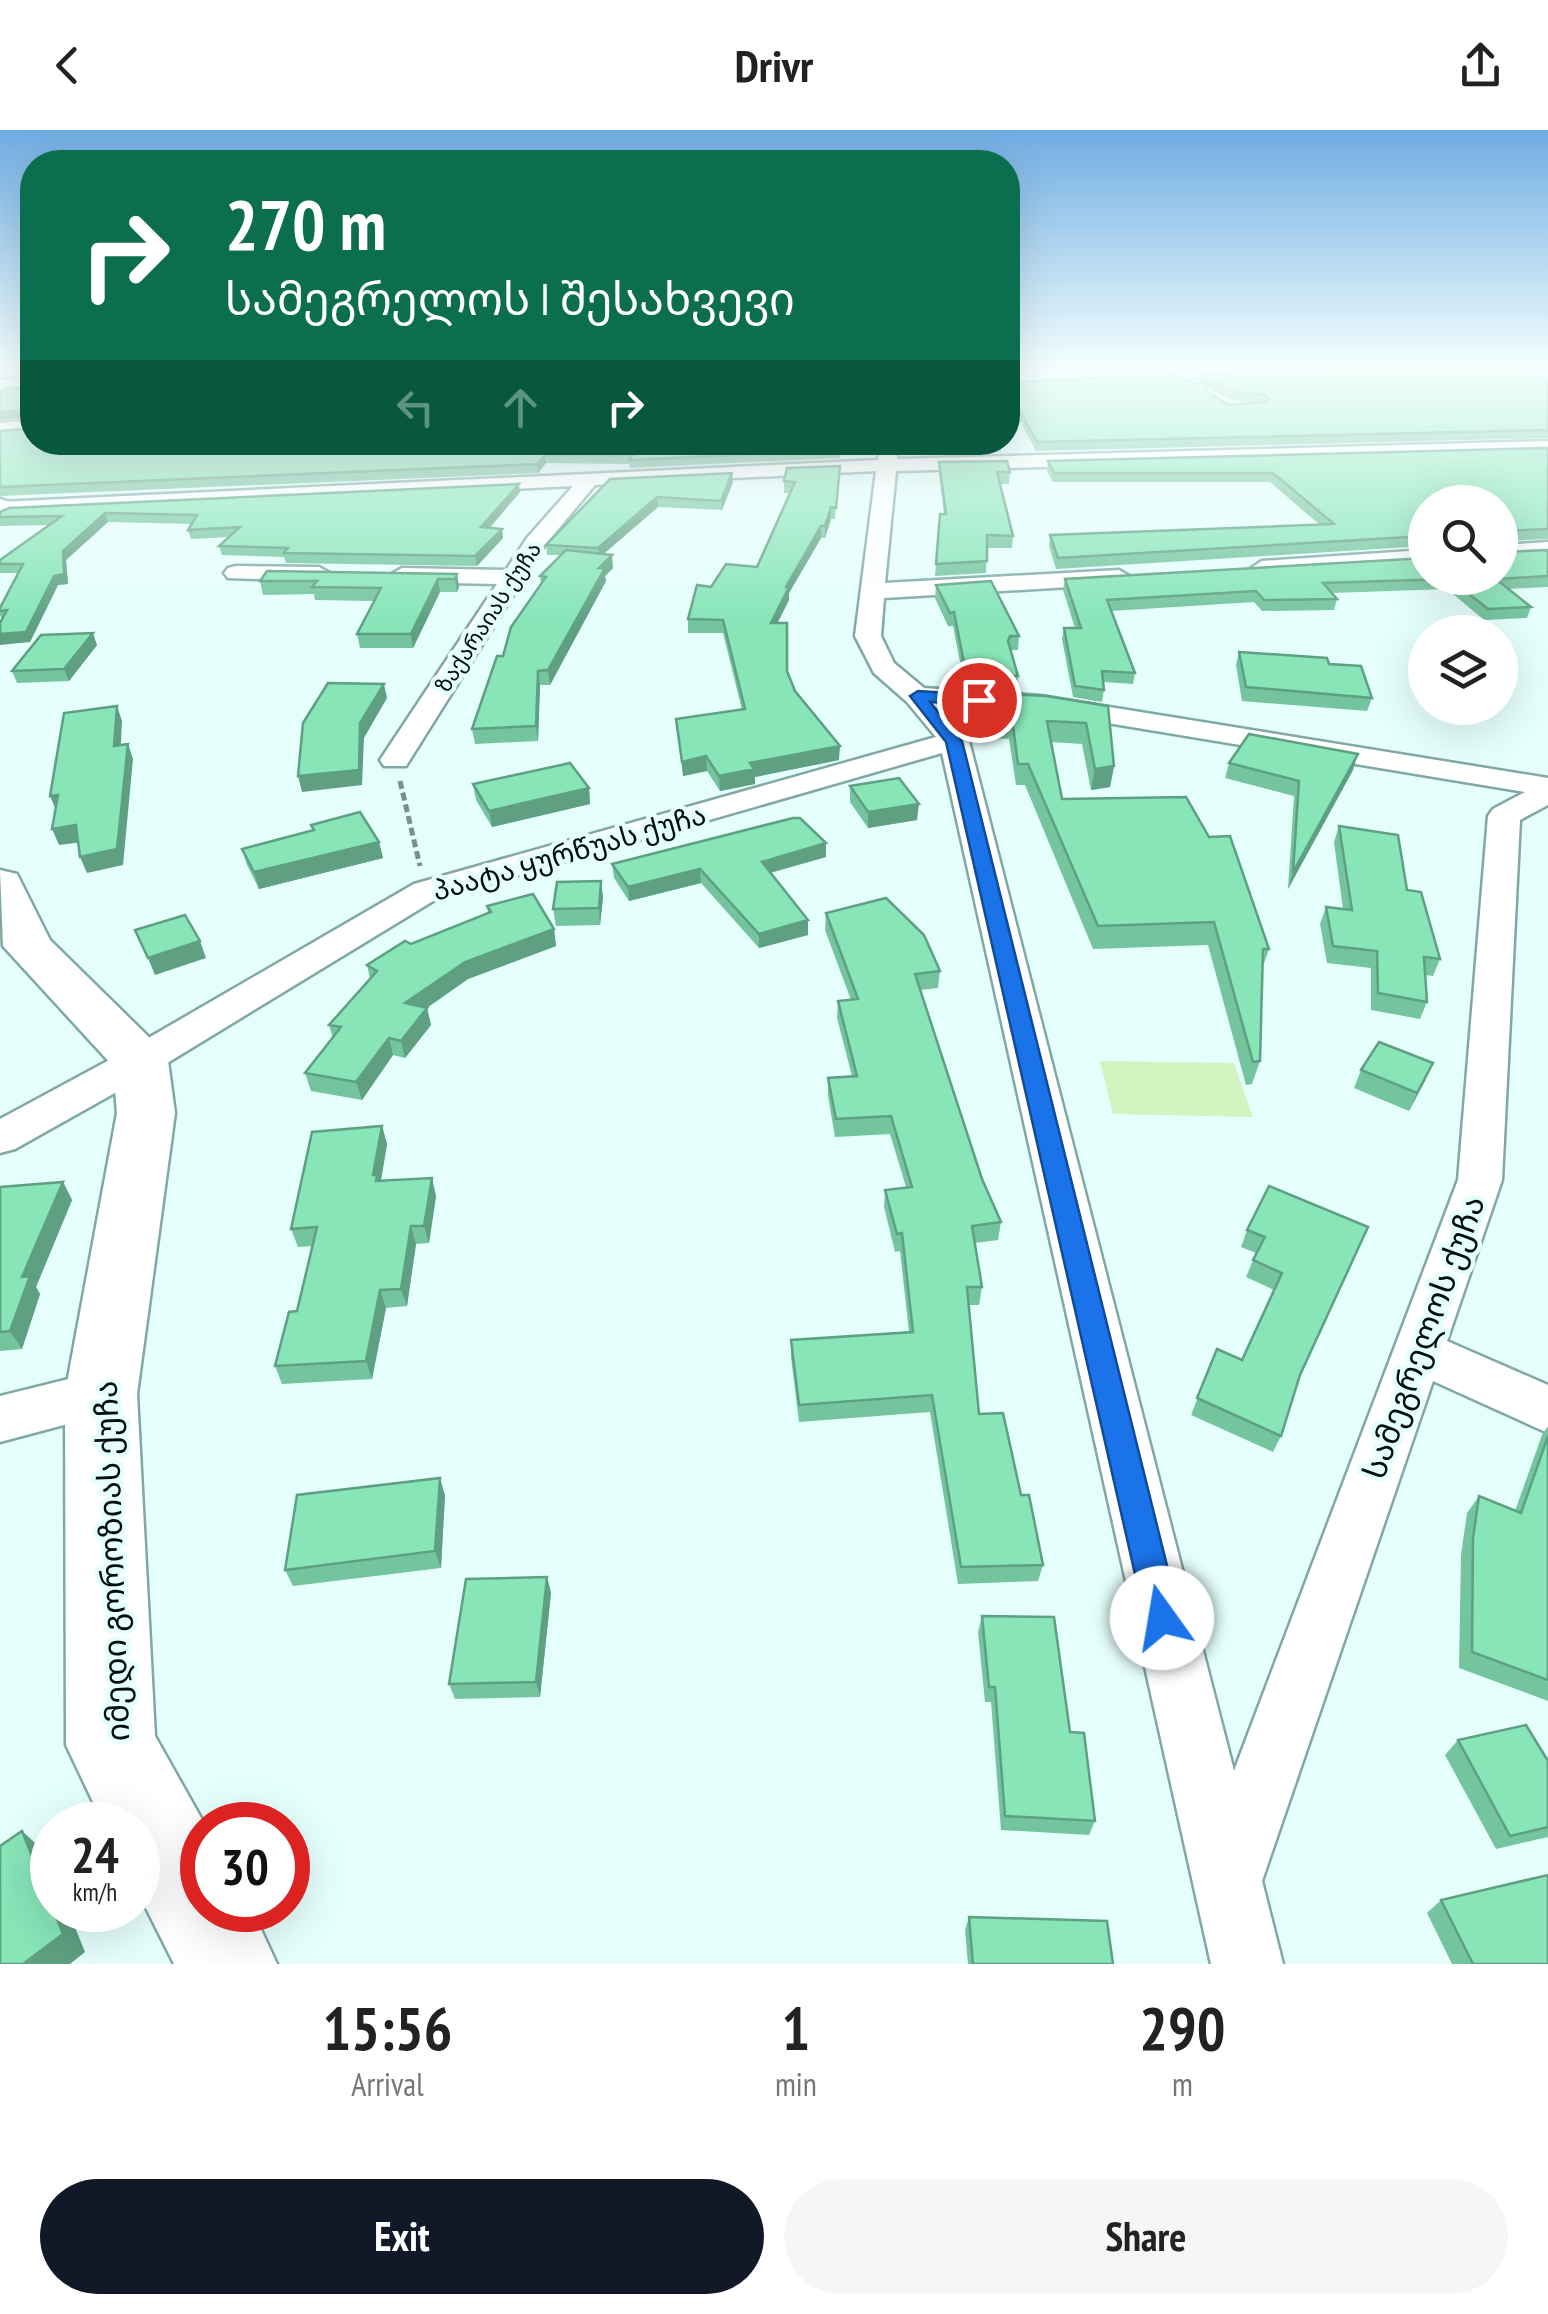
<!DOCTYPE html>
<html lang="en">
<head>
<meta charset="utf-8">
<style>
  :root { --surface:#fff; --page:#f6f6f6; --text:#222; --muted:#767676; --accent:#111827 }
  body { margin:0; font-family:"PT Sans Narrow","Noto Sans Georgian",sans-serif; background:var(--page); color:var(--text); height:100vh; display:flex; flex-direction:column; font-size:38px; white-space:nowrap }
  * { box-sizing:border-box; margin:0 }
  p { font-size:32px; color:var(--muted) }
  .icon { flex:none; width:55px; height:55px; fill:none; stroke:currentColor; stroke-width:2; stroke-linecap:round; stroke-linejoin:round }
  .map { position:relative; height:1834px; overflow:hidden }
  .side { display:flex; flex-direction:column; background:var(--surface); flex:1 }
  .side>* { flex:none }
  .top-card { position:absolute; left:20px; top:20px; width:1000px; height:305px; border-radius:40px; box-shadow:0 10px 40px #0002; background:#0b6e4f; color:#fff; overflow:hidden }
  .tools { position:absolute; left:1408px; top:355px; display:grid; gap:20px }
  .tools a { display:grid; place-items:center; width:110px; height:110px; border-radius:50%; background:var(--surface); box-shadow:0 10px 40px #0002; font-size:50px }
  .speed { position:absolute; left:30px; top:1672px; display:flex; gap:20px; font-size:50px; font-weight:700; text-align:center }
  .speed>* { display:grid; place-content:center; width:130px; height:130px; border-radius:50%; background:var(--surface); box-shadow:0 10px 40px #0002; line-height:1 }
  .speed small { font-size:25px; font-weight:400 }
  .speed .limit { border:15px solid #d22; background:#fff; color:#111 }
  .pin { position:absolute; display:grid; place-items:center; width:85px; height:85px; color:#fff; margin:-42px; border:5px solid #fff; border-radius:50%; box-shadow:0 2px 10px #0007 }
  .me { position:absolute; width:110px; margin:-55px; rotate:347deg; stroke-linejoin:round; filter:drop-shadow(0 0 8px #0008) }
  .turn { display:flex; align-items:center; gap:35px; height:210px; padding:0 40px; font-size:45px }
  .turn .icon { width:130px; height:130px; stroke-width:2.5 }
  .turn b { display:block; font-size:70px; line-height:85px }
  .lanes { display:flex; align-items:center; height:95px; padding:0 40px; background:#0003; justify-content:center; gap:50px; direction:ltr }
  .lanes .off { opacity:.35 }
  .eta { display:flex; justify-content:space-evenly; align-items:center; height:170px; text-align:center }
  .eta b { font-size:60px; font-weight:700; line-height:70px }
  .button { display:flex; gap:20px; margin-top:auto; padding:20px 40px }
  .button a { flex:1; height:115px; border-radius:60px; background:var(--accent); color:#fff; font-size:40px; font-weight:700; line-height:115px; text-align:center }
  .button a+a { background:var(--page); color:var(--text) }
  header { display:flex; justify-content:space-between; align-items:center; height:130px; padding:0 40px; background:var(--surface); font-size:45px; font-weight:700 }
  .map>svg:first-child { display:block }
</style>
</head>
<body>
<header><svg class="icon" aria-label="back" viewBox="0 0 24 24"><path d="M15 5l-7 7 7 7"/></svg>Drivr<svg class="icon" aria-label="share" viewBox="0 0 24 24"><path d="M12 15V3M7 8l5-5 5 5M5 13v7h14v-7"/></svg></header>
<div class="map">
<svg width="1548" height="1834" viewBox="0 0 1548 1834">
  <rect width="100%" height="100%" fill="#e5fffc"/>
  <path fill="#d3f3c1" d="M1100,931l134,2 19,54 -140,-3z"/>
  <g fill="none" stroke-linecap="round" stroke-linejoin="round">
    <defs>
      <g id="street">
        <path d="M32,247v10l-32,3v-10z"/>
        <path d="M1548,311v12l-652,18 -11,112 234,-13 12,7 -12,7 -235,14 -3,38 13,27 30,25 117,8 507,82v27l-28,15 -18,360 -55,161 101,44v48l-115,-52 -171,500 21,83h-72l-269,-1211 -504,145 -284,173 -139,78 -15,4v-34l126,-68 288,-167 522,-147 -29,-35 -33,-29 -19,-37 21,-165 -281,14 -51,61 -138,220h-22l-4,-6 117,-176 -95,-2 -12,-7 12,-7 104,2 21,-32 46,-52 -572,28 -1,-12 878,-42 2,-18h18l-1,17zM940,576l101,6 484,80 -32,17 -5,7 -30,364 -224,591 -265,-1030z"/>
        <path d="M1548,412v14l-48,3v-14z"/>
        <path d="M1425,420v14l-163,11 -11,-7 11,-7z"/>
        <path d="M236,436l83,1 12,7 -12,7 -91,-3 -4,-5 4,-5z"/>
        <path d="M101,1241l19,7 7,16 -7,16 -120,32v-46z"/>
      </g>
      <g id="secondary">
        <path d="M1160,237h169l-11,6 -310,13v-14z"/>
        <path d="M32,290v14l-32,3v-14z"/>
        <path d="M0,369l10,3 4,6 -4,7 -10,3z"/>
        <path d="M0,740l17,4 33,66 110,108 8,13 7,52 -38,281 18,342 50,89 -3,85h50l25,54h-103l-36,-72v-67h-34l-38,-80 -1,-351 52,-281 -4,-47 -110,-120z"/>
      </g>
    </defs>
    <use href="#street" stroke="#80a9a6" stroke-width="5"/>
    <use href="#secondary" stroke="#80a9a6" stroke-width="5"/>
    <path stroke="#7a8e8c" stroke-width="5" stroke-dasharray="8 4" stroke-linecap="butt" d="M400,651l20,85"/>
    <use href="#street" fill="#fff" fill-rule="evenodd"/>
    <use href="#secondary" fill="#fff" fill-rule="evenodd"/>
  </g>
  <g fill="#74c59e" fill-rule="evenodd">
    <path d="M1008,237h50l-50,1z"/>
    <path d="M1548,237v71l-512,13 -28,-52v-19l1,2 188,3 3,-1 -1,-2 2,-8zM1207,258l25,12 26,3 -29,2 -23,-13z"/>
    <path d="M32,258v54h837l-1,6 -27,-1 -1,11 -210,10 -1,-4 -83,-1 -8,10 -538,23v-65l32,-3z"/>
    <path d="M925,312h77v1l-1,9 -65,2v-3l-11,-1z"/>
    <path d="M1548,318v91l-46,2 -2,8 4,3 44,-2v37l-40,2 23,18 -4,11 -43,2 -37,-31 -115,4 5,6 -3,11 -72,1 -8,-9 -143,9 24,62 -2,11 -29,-2v8l-2,12 -29,-5 -11,-58 2,-11h11l-12,-38 2,-11 435,-1 -75,-76v44l-369,23 -7,-23 1,-11 270,-10 -50,-43h-217l-6,-11 1,-10z"/>
    <path d="M939,332l71,10 -1,12h-9l13,52 -1,12h-25l-1,25 -51,3 5,-62h4l-5,-40z"/>
    <path d="M840,336l-5,53h-4l-6,19h-4l-32,55v7l-12,23 10,48 8,20 44,69 -84,17v7l-35,7 -13,-20 -24,5 -7,-57 66,-9 -19,-77h-35v-14l23,-32 46,-20 33,-74h-6v-12z"/>
    <path d="M610,349l123,3 -11,28 -64,-3 -55,47 10,14 -8,8 1,5 -56,104h-10l-2,56 -63,3 -3,-15 31,-73 38,-72 -1,-8 21,-21h-14l-1,-10z"/>
    <path d="M520,362l-30,36 12,1 1,9 -26,28 -191,-3 -2,-6 -62,-2 -3,-9 10,-9 -38,2 -3,-9 4,-6 -84,-2 -42,38 2,24 -10,1 -28,57 -28,-22 -2,-5v-7l18,-35h-18v-13l49,-35 -49,1v-14z"/>
    <path d="M457,444l2,13 -2,5h-17l-27,56h-53l-3,-14 17,-33 -59,-1 -1,-6 -51,1 -3,-14z"/>
    <path d="M936,455l83,51 -1,14h-7l7,26 -2,15 -51,-4 -12,-61h-5l-13,-28z"/>
    <path d="M97,515l-28,36 -52,2 -5,-12z"/>
    <path d="M1239,522l90,12 43,34 -5,13 -125,-10 -6,-36z"/>
    <path d="M972,562l136,14 6,60 -4,21 -19,3 -9,-46 -31,-2 11,57 207,150 -7,20 -2,92 -8,23 -6,1 -38,-140 -115,4 -68,-164h-9l-7,-46 -35,-2 -5,-25z"/>
    <path d="M1229,633l124,7 -65,119 6,-93 -69,-18z"/>
    <path d="M473,654l116,4 1,16 -98,23 -16,-27z"/>
    <path d="M850,656l67,34 -49,8 -18,-26z"/>
    <path d="M311,695l68,17 4,16 -124,31 -12,-24 -5,-16 71,-19z"/>
    <path d="M1339,696l68,64 33,69 -7,17 -8,-1 2,27 -7,17 -49,-9v-42l-44,-5 -7,-39 6,-17 17,2 -9,-67z"/>
    <path d="M826,727l-56,16 38,62 -49,13 -58,-65 -72,18 -15,-23 -2,-14z"/>
    <path d="M603,767l-3,28 -44,1 -3,-17z"/>
    <path d="M487,776l67,23 2,17 -88,33 -41,29 4,17 -26,33 -12,-3 -31,45 -51,-9 -6,-18 28,-35 -4,-13 41,-46 -3,-14 44,-21 77,-31z"/>
    <path d="M826,783l114,58 -2,17 -18,2 62,189 19,43 -3,18 -23,3 7,44 -3,18h-10l10,109 42,81 22,70 -5,16 -80,3 -28,-172 -131,10 -8,-65v-17l118,-8 -9,-81 -5,1 -11,-45 1,-17 21,-3 -16,-53 -55,3 -7,-41v-18l24,-2 -15,-58 1,-17 13,-1 -26,-70z"/>
    <path d="M1433,933l-24,48 -55,-23 7,-18z"/>
    <path d="M382,996l5,18 -6,37 55,15 -7,47 -13,1 -9,62 -21,2 -14,71 -90,5 -7,-18 22,-55 15,-65 -14,1 -7,-18z"/>
    <path d="M63,1052l9,18 -36,87 4,7 -18,55 -22,2v-164z"/>
    <path d="M1269,1056l31,189 -19,61 -8,16 -82,-37 26,-66 25,11 32,-70 -28,-13 10,-24 -15,-6 6,-17z"/>
    <path d="M1548,1296v275l-89,-33 2,-113 6,-42 12,-17 36,15 27,-76z"/>
    <path d="M445,1365l-4,73 -148,18 -8,-16z"/>
    <path d="M547,1447l4,16 -11,104 -85,2 -6,-15z"/>
    <path d="M982,1486l113,205 -6,14 -88,-5 -10,-128h-6l-7,-70z"/>
    <path d="M1458,1610l90,21v76l-52,12 -51,-94z"/>
    <path d="M1441,1770l107,64h-96l-25,-51z"/>
    <path d="M969,1787l144,47h-145l-3,-34z"/>
  </g>
  <g fill="#5ea081">
    <path d="M32,279v8l-32,3v-8z"/>
    <path d="M545,325l1,8 -8,10 -1,-9z"/>
    <path d="M732,343l1,9 -11,28 -1,-9z"/>
    <path d="M519,354l1,8 -38,44 -1,-9z"/>
    <path d="M657,367l1,10 -59,51 -1,-10z"/>
    <path d="M831,377v12l-6,19v-12z"/>
    <path d="M105,383l3,9 -42,38 2,24 -10,1 -28,57 -30,3v-11l63,-83z"/>
    <path d="M821,396v12l-32,55v7l-18,36v-13l15,-36z"/>
    <path d="M502,399l1,9 -26,28 -2,-10z"/>
    <path d="M612,425l1,13 -8,8 1,5 -56,104 -2,-15 51,-102z"/>
    <path d="M457,444l2,13 -2,5 -2,-13z"/>
    <path d="M438,449l2,13 -27,56 -2,-14z"/>
    <path d="M93,503l4,12 -28,36 -5,-12z"/>
    <path d="M538,541l2,14 -2,56 -2,-15z"/>
    <path d="M384,554l3,14 -23,40 -2,47 -60,7 -4,-16 62,-53z"/>
    <path d="M117,576l5,15 -2,40 -6,-15z"/>
    <path d="M128,614l5,15 -10,106 -36,8 -7,-16z"/>
    <path d="M840,616l-1,14 -84,17v7l-35,7 -1,-15 31,-13z"/>
    <path d="M1358,624l-5,16 -65,119 5,-17z"/>
    <path d="M706,626l1,15 -24,5 -1,-14z"/>
    <path d="M1114,636l-4,21 -19,3 4,-21z"/>
    <path d="M589,658l1,16 -98,23 -3,-16z"/>
    <path d="M58,665l-1,17 -7,-16z"/>
    <path d="M919,674l-2,16 -49,8v-16z"/>
    <path d="M76,695l7,17 -24,3 -7,-16z"/>
    <path d="M379,712l4,16 -124,31 -5,-17z"/>
    <path d="M826,713v14l-64,18v-13z"/>
    <path d="M700,739l1,14 -72,18 -1,-14z"/>
    <path d="M601,751l2,16 -3,28 -1,-17z"/>
    <path d="M808,790v15l-49,13v-14z"/>
    <path d="M554,799l2,17 -88,33 -59,41 -4,-17 60,-41z"/>
    <path d="M200,811l6,17 -51,17 -7,-17z"/>
    <path d="M427,878l4,17 -26,33 -4,-17z"/>
    <path d="M389,908l4,17 -31,45 -6,-18z"/>
    <path d="M1433,933l-8,18 -16,30 8,-18z"/>
    <path d="M382,996l5,18 -7,41 2,7 -9,-17z"/>
    <path d="M432,1048l4,18 -7,47 -5,-17z"/>
    <path d="M63,1052l9,18 -36,87 4,7 -18,55 -12,-18 12,-54z"/>
    <path d="M411,1096l5,18 -9,62 -6,-17z"/>
    <path d="M380,1160l6,18 -14,71 -6,-18z"/>
    <path d="M440,1348l5,17 -4,73 -6,-17z"/>
    <path d="M547,1447l4,16 -11,104 -4,-15z"/>
    <path d="M22,1701l22,20 8,22v35z"/>
    <path d="M53,1780h15l17,42 -15,12h-47z"/>
  </g>
  <g fill="#87e5b8" stroke="#5ea081" stroke-width="2.5" fill-rule="evenodd">
    <path d="M1324,237h224v63l-511,12 -29,-53v-9l1,2 169,-7 19,10 9,-3 -5,-8 119,-5zM1209,250l25,12 31,3 4,4 -4,3 -36,3 -24,-14z"/>
    <path d="M8,258h24v54h809v8l-212,10 4,-5h-88l-8,9 -537,23v-56l32,-3v-19l-32,3v-18z"/>
    <path d="M937,312h65v1l-65,2z"/>
    <path d="M1548,318v81l-45,2 -3,18 4,3 44,-2v26l-52,3 35,28 -43,2 -38,-30 -127,4 14,16 -73,1 -8,-9 -149,9 28,73 -33,-2 2,19 -29,-4 -11,-58h17l-16,-49 360,-21v20h75v-76h-75v34l-367,22 -8,-23 284,-11 -61,-51h-219l-6,-12z"/>
    <path d="M1007,331l3,11h-13l16,64 -26,-1v26l-51,3 4,-50h6l-7,-52z"/>
    <path d="M840,336l-4,42 -5,-1 -6,19h-4l-35,61h3l-18,36h16v48l8,20 45,55 -90,17 4,6 -35,7 -13,-20 -24,6 -6,-43 69,-10 -22,-89 -35,-1 9,-34 14,2 15,-23 31,3 38,-85 -11,-1 3,-13z"/>
    <path d="M732,343l-11,28 -64,-4 -59,51 -52,-3 64,-66z"/>
    <path d="M519,354l-38,43 21,2 -27,27 -191,-3 4,-5 -69,-2 21,-19 -52,3 9,-15 -92,-2 -42,38 1,23 -10,2 -28,56 -26,2v-11l7,-13 -7,1v-3l23,-44h-23v-4l62,-44 -62,1v-5l9,-4z"/>
    <path d="M566,420l46,5 -13,13h6l-57,102 -10,1 -2,55 -64,3 25,-73h6l8,-29 35,-50 -6,-1z"/>
    <path d="M267,441l190,3 -2,5h-17l-27,55h-54l24,-46 -69,-1 5,-6h-57z"/>
    <path d="M991,451l28,55h-9l-2,5 10,35 -52,-3 -12,-61 -4,1 -14,-28z"/>
    <path d="M93,503l-29,36 -52,2 29,-36z"/>
    <path d="M1239,522l88,6 2,6 32,2 11,32 -126,-11z"/>
    <path d="M328,553l56,1 -24,39 -1,47 -61,6 5,-53z"/>
    <path d="M972,562l74,4 62,10 6,60 -19,3 -9,-46 -39,-2 15,78 124,-2 23,40 21,-1 39,113h-6l-3,112 -7,1 -39,-140 -116,4 -70,-162h-10l-6,-46 -35,-1z"/>
    <path d="M117,576l-3,40 14,-2 -11,105 -37,8 -4,-32 -24,4 6,-34 -8,1 14,-83z"/>
    <path d="M1249,604l109,20 -65,118 6,-91 -70,-18z"/>
    <path d="M570,633l19,25 -100,23 -16,-27z"/>
    <path d="M899,648l20,26 -51,8 -18,-26z"/>
    <path d="M360,682l19,30 -125,30 -12,-23 72,-19 -3,-5z"/>
    <path d="M793,688h7l26,25 -64,19 46,58 -49,14 -59,-65 -72,18 -16,-23z"/>
    <path d="M1339,696l59,9 9,55 14,2 19,67 -16,-2 3,45 -49,-9 -1,-42 -44,-5 -7,-39 26,3z"/>
    <path d="M601,751l-2,27 -46,1 4,-27z"/>
    <path d="M533,764l21,35 -89,33 -60,41 22,5 -26,33 -12,-3 -33,44 -51,-9 36,-46 -12,-2 48,-54 -10,-6 38,-24 6,3 80,-32 -4,-6z"/>
    <path d="M886,768l38,37 16,36 -25,3 67,205 19,43 -29,4 10,61h-15l12,127 24,-1 18,82h8l14,70 -82,2 -29,-172 -133,10 -8,-65 122,-8 -11,-99 -5,1 -12,-44 27,-3 -21,-71 -55,3 -8,-41 29,-2 -19,-75 20,-2 -32,-86z"/>
    <path d="M185,785l15,26 -52,17 -13,-28z"/>
    <path d="M1379,912l54,21 -16,30 -56,-23z"/>
    <path d="M382,996l-9,49h4l-1,6 56,-3 -8,48h-13l-10,63 -21,1 -14,71 -91,5 14,-54 8,-1 20,-84 -26,2 21,-97z"/>
    <path d="M63,1052l-41,95 8,-1 -20,55 -10,1v-145z"/>
    <path d="M1269,1056l99,41 -68,148 -19,61 -84,-38 20,-49 25,11 40,-87 -29,-13 12,-23 -18,-7z"/>
    <path d="M1548,1306v244l-76,-28 1,-114 6,-42 42,17z"/>
    <path d="M440,1348l-5,73 -150,19 12,-75z"/>
    <path d="M547,1447l-11,105 -87,2 17,-105z"/>
    <path d="M982,1486l72,1 16,115 14,1 11,88 -90,-5 -10,-129h-6z"/>
    <path d="M1526,1595l22,36v66l-38,9 -52,-96z"/>
    <path d="M22,1701l41,103 -40,30h-23v-118z"/>
    <path d="M1548,1745v89h-75l-32,-64z"/>
    <path d="M969,1787l138,4 6,43h-140z"/>
  </g>
  <linearGradient id="sky" x2="0" y2="1"><stop stop-color="#6face2"/><stop offset="0.48" stop-color="#f3fffe"/><stop offset="1" stop-color="#f3fffe" stop-opacity="0"/></linearGradient>
  <rect width="1548" height="493" fill="url(#sky)"/>
  <path fill="#1a73e8" stroke="#114b97" stroke-width="2.5" d="M918,561l61,4 8,5 -8,5 -49,-3 32,39 218,877 -5,12 -13,5 -12,-5 -5,-12 -199,-876 -36,-46z"/>
  <g text-anchor="middle" dominant-baseline="central" stroke-width="9" stroke-linejoin="round" paint-order="stroke">
    <g font-size="22" fill="#010e0d" stroke="#e5fffc">
      <text transform="translate(488 487) rotate(-57)">ზაქარაიას ქუჩა</text>
    </g>
    <g font-size="28" fill="#010e0d" stroke="#e5fffc">
      <text transform="translate(569 722) rotate(-16)">პაატა ყურწუას ქუჩა</text>
    </g>
    <g font-size="32" fill="#010e0d" stroke="#e5fffc">
      <text transform="translate(1423 1207) rotate(-70)">სამეგრელოს ქუჩა</text>
      <text transform="translate(111 1431) rotate(-92)">იმედი გოროზიას ქუჩა</text>
    </g>
  </g>
</svg>
<div class="tools">
<a><svg class="icon" aria-label="search" viewBox="0 0 24 24"><circle cx="10" cy="10" r="6"/><path d="M15 15l6 6"/></svg></a>
<a><svg class="icon" aria-label="layers" viewBox="0 0 24 24"><path d="M12 4l9 5-9 5-9-5zM3 14l9 5 9-5"/></svg></a>
</div>
<div class="speed"><div>24<small>km/h</small></div><div class="limit">30</div></div>
<div class="pin" style="left:979px;top:570px;background:#d93025"><svg class="icon" aria-label="arrive" viewBox="0 0 24 24"><path d="M6 21V4h12l-3 4 3 4H6"/></svg></div>
<svg class="me" style="left:1162px;top:1488px" viewBox="-20 -20 40 40"><circle r="19" fill="#fff"/><path d="M0-13L10 11 0 6-10 11z" fill="#1a73e8"/></svg>
<div class="top-card">
<div class="turn"><svg class="icon" aria-label="right" viewBox="0 0 24 24"><path d="M7 20v-9h11M14 6l5 5-5 5"/></svg><div><b>270 m</b>სამეგრელოს I შესახვევი</div></div>
<div class="lanes"><svg class="icon off" aria-label="left" viewBox="0 0 24 24"><path d="M17 20v-9H6M10 6l-5 5 5 5"/></svg><svg class="icon off" aria-label="ahead" viewBox="0 0 24 24"><path d="M12 20V5M6 11l6-6 6 6"/></svg><svg class="icon" aria-label="right" viewBox="0 0 24 24"><path d="M7 20v-9h11M14 6l5 5-5 5"/></svg></div>
</div>
</div>
<section class="side">
<div class="eta">
<div><b>15:56</b><p>Arrival</p></div>
<div><b>1</b><p>min</p></div>
<div><b>290</b><p>m</p></div>
</div>
<div class="button"><a>Exit</a><a>Share</a></div>
</section>
</body>
</html>
